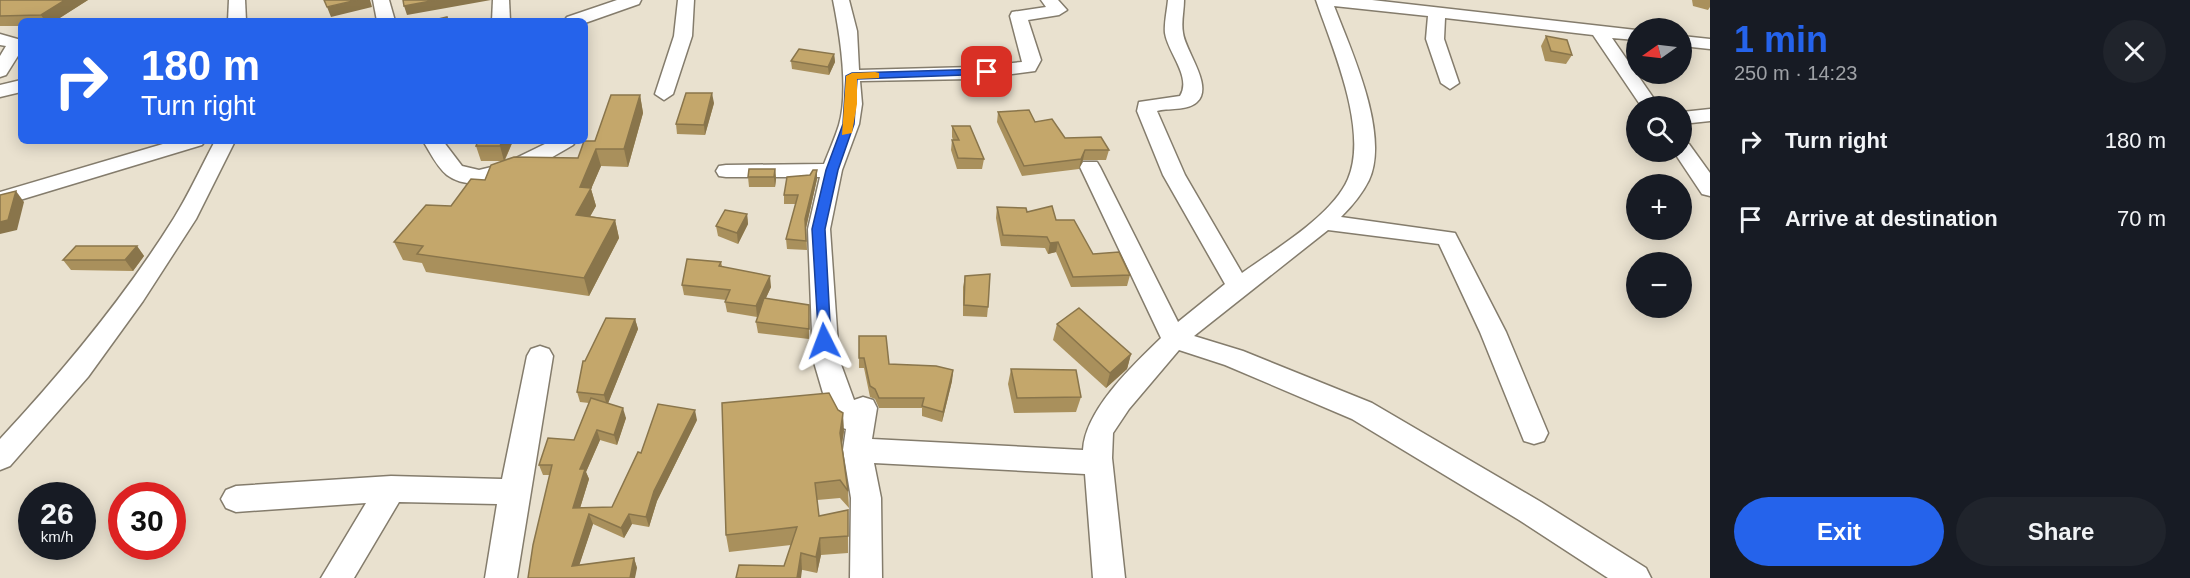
<!DOCTYPE html>
<html lang="en">
<head>
<meta charset="utf-8">
<style>
  :root { --surface:#171b24; --page:#20242c; --text:#f1f3f6; --muted:#9ea1a6; --accent:#2563eb }
  body { margin:0; font-family:Arial,sans-serif; background:var(--page); color:var(--text); height:100vh; display:flex; flex-direction:column; font-size:22px; white-space:nowrap }
  * { box-sizing:border-box; margin:0 }
  p { font-size:20px; color:var(--muted) }
  .icon { flex:none; width:33px; height:33px; fill:none; stroke:currentColor; stroke-width:2; stroke-linecap:round; stroke-linejoin:round }
  .map { position:relative; flex:1; overflow:hidden }
  .side { display:flex; flex-direction:column; background:var(--surface); width:480px }
  .side>* { flex:none }
  .banner { position:absolute; left:18px; top:18px; width:570px; height:126px; border-radius:9px; box-shadow:0 3px 15px #0003; background:#2563eb; color:#fff; overflow:hidden }
  .needle { width:39px; rotate:256deg }
  .controls { position:absolute; left:1626px; top:18px; display:grid; gap:12px }
  .controls a { display:grid; place-items:center; width:66px; height:66px; border-radius:50%; background:var(--surface); box-shadow:0 3px 15px #0003; font-size:30px }
  .speed { position:absolute; left:18px; top:482px; display:flex; gap:12px; font-size:30px; font-weight:700; text-align:center }
  .speed>* { display:grid; place-content:center; width:78px; height:78px; border-radius:50%; background:var(--surface); box-shadow:0 3px 15px #0003; line-height:1 }
  .speed small { font-size:15px; font-weight:400 }
  .speed .limit { border:9px solid #d22; background:#fff; color:#111 }
  .pin { position:absolute; display:grid; place-items:center; width:51px; height:51px; color:#fff; margin:-26px; border-radius:12px; box-shadow:0 3px 9px #0006 }
  .me { position:absolute; width:66px; margin:-33px; rotate:357deg; stroke-linejoin:round; filter:drop-shadow(0 0 4px #0008) }
  .turn { display:flex; align-items:center; gap:21px; height:126px; padding:0 24px; font-size:27px }
  .turn .icon { width:78px; height:78px; stroke-width:2.5 }
  .turn b { display:block; font-size:42px; line-height:51px }
  .round { display:grid; place-items:center; flex:none; width:63px; height:63px; border-radius:32px; background:var(--page) }
  .summary { display:flex; align-items:center; justify-content:space-between; height:102px; padding:0 24px }
  h1 { font-size:36px; font-weight:700; line-height:45px; color:var(--accent) }
  .primary-button { display:flex; gap:12px; margin-top:auto; padding:12px 24px }
  .primary-button a { flex:1; height:69px; border-radius:36px; background:var(--accent); color:#fff; font-size:24px; font-weight:700; line-height:69px; text-align:center }
  .primary-button a+a { background:var(--page); color:var(--text) }
  ul { padding:0; list-style:none }
  li { display:flex; align-items:center; gap:18px; height:78px; padding:0 24px }
  li div { flex:1 }
  li b { display:block; font-size:22px }
  li em { font-style:normal }
  main { display:flex; flex:1; min-height:0 }
  .map>svg:first-child { display:block }
</style>
</head>
<body>
<main>
<div class="map">
<svg width="1710" height="578" viewBox="0 0 1710 578">
  <rect width="100%" height="100%" fill="#e9e1cf"/>
  <g fill="none" stroke-linecap="round" stroke-linejoin="round">
    <defs>
      <g id="minor">
        <path d="M229,0h16l1,21h-18z"/>
        <path d="M373,0h16l6,21h-18z"/>
        <path d="M493,0h16l1,21h-18z"/>
        <path d="M617,0h24l-2,4 -54,19 -21,-2 3,-4z"/>
        <path d="M678,0h16l-2,36 -19,58 -9,6 -9,-6 19,-58z"/>
        <path d="M833,0h16l8,31 2,39 113,-3 50,-5 -12,-46 2,-4 34,-5 -5,-7h17l9,10 -8,5 -31,5 13,40 -6,11 -63,8 -112,2 2,23 -3,20 -17,46 -12,59 9,130 15,41 9,-3 10,3 4,8 -5,31 211,11c2,-40 50,-85 78,-112l-81,-171 3,-5h14l3,5 78,155 47,-38 -62,-109 -26,-64 2,-9 41,-6c12,-19 -12,-43 -15,-63 -1,-10 2,-22 3,-33h16c0,11 -3,22 -1,33 2,18 31,53 14,69 -9,9 -30,6 -40,9l28,64 57,98c32,-23 90,-57 106,-94 21,-49 -16,-132 -32,-179h56l264,30v10l-24,-2 47,68h-18l-48,-71 -148,-17 -1,21 15,44 -9,6 -9,-6 -15,-44 2,-23 -94,-10c17,44 56,128 35,174 -7,14 -17,26 -28,37l114,16 51,99 42,101 -4,8 -10,3 -10,-3 -44,-109 -41,-88 -111,-14 -134,106 49,15 129,52 169,99 105,66 5,10h-43l-89,-58 -167,-101 -127,-54 -46,-15 -50,59 -16,24 -1,25 13,120h-32l-8,-104 -211,-11 7,35 1,80h-32l1,-80 -8,-48 3,-21 -6,-2 -17,-34 -10,-34 -5,-130 12,-52h-94l-7,-1 -3,-5 3,-5 7,-1 98,-1c5,-13 11,-26 15,-39 10,-35 1,-90 -6,-125z"/>
        <path d="M0,34l21,6v11l-15,24 -6,2v-21l6,-10 -6,-1z"/>
        <path d="M1682,36l28,3v10l-28,-3z"/>
        <path d="M21,80v12l-21,5v-12z"/>
        <path d="M1710,109v12l-28,3v-12z"/>
        <path d="M173,141h32l-3,4 -202,61v-14z"/>
        <path d="M215,141h20l-39,78 -53,82 -55,76 -78,89 -10,4v-31c64,-69 124,-141 174,-221 15,-24 27,-51 41,-77z"/>
        <path d="M423,141h20l19,25 17,4 25,-6 47,-23h25l-3,4c-30,18 -93,55 -126,30 -10,-8 -17,-23 -24,-34z"/>
        <path d="M1682,142l7,2 21,29v23l-8,-2 -28,-42h8z"/>
        <path d="M540,346l9,3 4,7 -36,222h-32l12,-74 -98,-2 -45,76h-33l45,-75 -130,9 -10,-4 -5,-9 5,-9 10,-4 155,-10 111,3 25,-123 4,-7z"/>
      </g>
    </defs>
    <use href="#minor" stroke="#847c6c" stroke-width="3"/>
    <use href="#minor" fill="#fff" fill-rule="evenodd"/>
  </g>
  <g fill="#a9905c">
    <path d="M0,0h88l-33,21h-34v5h-21z"/>
    <path d="M1692,0h18v7l-2,3 -15,-4z"/>
    <path d="M1546,36l26,19 -6,9 -21,-3 -4,-15z"/>
    <path d="M834,54l1,8 -6,13 -37,-6 -1,-8z"/>
    <path d="M640,95l3,18 -15,54 -27,-1 -10,23 5,17 -6,10 25,4 4,18 -30,58 -163,-24 -4,-9 -19,-3 -9,-18 57,-36 34,-26 18,-19h-22l-5,-15 2,-5h35l-8,19 73,-2z"/>
    <path d="M714,103l-9,32 -28,-1 -1,-10z"/>
    <path d="M998,112l37,10 30,16 44,12 -3,10h-23l-4,9 -57,7 -25,-54z"/>
    <path d="M952,126l32,33 -2,10h-25l-6,-19 1,-10h1l-1,-3z"/>
    <path d="M775,169l1,10 -1,8h-26l-1,-10z"/>
    <path d="M817,179l-11,49 1,22 -20,-1 -1,-10 10,-35h-12v-9z"/>
    <path d="M997,207l30,5 29,8 37,34 37,21 -3,11 -56,1 -15,-35 -8,2 -3,-6 -44,-2 -5,-28z"/>
    <path d="M747,214l1,10 -10,20 -20,-8 -2,-10z"/>
    <path d="M137,246l7,10 -11,15 -62,-1 -8,-10z"/>
    <path d="M721,262l1,4 49,21 -5,11 43,18v23l-51,-6 -2,-11 5,-14 -4,9 -30,-5 -2,-10 1,-2 -42,-5 -2,-10z"/>
    <path d="M965,276l23,31 -1,10 -24,-1v-29z"/>
    <path d="M635,319l3,10 -30,74 18,15 -9,27 -17,-5 -14,32 3,7 -9,29 32,-1 29,-54 56,-33 -40,81 -8,26 -17,-3 -8,14 -31,-14 -14,41 55,-7 3,10 -109,10 22,-103h-7l-4,-10 35,-25 15,-37 -9,-1 -3,-10 8,-31z"/>
    <path d="M1057,324l74,30 -4,15 -21,19 -53,-48z"/>
    <path d="M859,336l30,28 64,6 -1,11 -10,41 -20,-6v-8h-43l-4,-9 -5,-2 -6,-29h-5z"/>
    <path d="M1011,369l70,28 -5,15 -62,1 -6,-29z"/>
    <path d="M844,431l-2,12 6,48 1,17 -9,-10 -23,2 2,16 29,-6v43l-27,2 -4,18 -33,-7 7,-21 -62,7 -3,-17z"/>
  </g>
  <g fill="#89754b">
    <path d="M65,0h23l-33,21h-10l-4,-6z"/>
    <path d="M357,0h13l2,7 -41,10 -4,-10z"/>
    <path d="M436,0h55l-84,15 -3,-9z"/>
    <path d="M834,54l1,8 -6,13 -1,-8z"/>
    <path d="M712,93l2,10 -9,32 -1,-10z"/>
    <path d="M640,95l3,18 -15,54 -4,-18z"/>
    <path d="M502,141h11l-9,20 -4,-15z"/>
    <path d="M596,149l5,17 -10,23 5,17 -15,27 -5,-18 4,-28z"/>
    <path d="M1085,150l-2,10 -4,9 2,-10z"/>
    <path d="M775,169l1,10 -1,8 -1,-10z"/>
    <path d="M817,170v9l-11,49 1,22 -2,-31z"/>
    <path d="M16,191l8,11 -7,28 -17,4v-12z"/>
    <path d="M747,214l1,10 -10,20 -1,-11z"/>
    <path d="M615,220l4,18 -30,58 -5,-18z"/>
    <path d="M1058,242l-2,10 -8,2 2,-11z"/>
    <path d="M137,246l7,10 -11,15 -8,-11z"/>
    <path d="M770,276l1,11 -14,30 -1,-11z"/>
    <path d="M635,319l3,10 -31,77 -3,-11z"/>
    <path d="M1131,354l-4,15 -21,19 4,-15z"/>
    <path d="M953,370l-1,11 -10,41 1,-10z"/>
    <path d="M623,408l3,10 -9,27 -3,-10z"/>
    <path d="M695,410l2,10 -40,81 -8,26 -3,-10 8,-26z"/>
    <path d="M843,413l1,18 -3,19 -1,-17z"/>
    <path d="M597,430l3,10 -14,32 3,7 -12,39 -4,-10 7,-39z"/>
    <path d="M589,514l4,10 -17,51 -4,-9z"/>
    <path d="M629,514l3,10 -8,14 -3,-10z"/>
    <path d="M820,538l1,17 -4,18 -1,-16z"/>
    <path d="M801,553l1,17 -1,8h-4z"/>
    <path d="M634,558l3,10 -2,10h-5z"/>
  </g>
  <g fill="#c4a76b" stroke="#89754b" stroke-width="1.5">
    <path d="M0,0h65l-24,15 -41,1z"/>
    <path d="M324,0h33l-30,7z"/>
    <path d="M403,0h33l-32,6z"/>
    <path d="M447,17l1,4h-18z"/>
    <path d="M1546,36l21,4 5,15 -21,-4z"/>
    <path d="M799,49l35,5 -6,13 -37,-6z"/>
    <path d="M686,93h26l-8,32 -28,-1z"/>
    <path d="M611,95h29l-16,54h-28l-16,38 11,1 -15,27 39,5 -31,58 -167,-24 6,-8 -29,-4 32,-37 25,1 20,-27 14,1 6,-15 23,-8 64,1 6,-17h11z"/>
    <path d="M1029,110l6,12 17,-3 13,19 36,-1 8,13h-24l-4,9 -57,7 -26,-54z"/>
    <path d="M952,126h18l14,33 -26,-1 -6,-18h7z"/>
    <path d="M478,141h24l-2,5h-24z"/>
    <path d="M749,169h26l-1,8h-26z"/>
    <path d="M813,170h4l-12,49 1,22 -20,-2 12,-44h-14l3,-18 23,-2z"/>
    <path d="M16,191l-8,29 -8,2v-27z"/>
    <path d="M1052,206l4,14h18l19,34 26,-2 11,23 -57,2 -15,-35 -8,1 -3,-6 -44,-2 -6,-28 29,1 1,4z"/>
    <path d="M725,210l22,4 -10,19 -21,-7z"/>
    <path d="M76,246h61l-12,14h-62z"/>
    <path d="M687,259l34,3 -2,4 51,10 -14,30 -31,-4 5,-12 -48,-5z"/>
    <path d="M990,274l-2,33 -24,-2 1,-29z"/>
    <path d="M764,298l45,7v24l-53,-7z"/>
    <path d="M1079,308l52,46 -21,19 -53,-49z"/>
    <path d="M606,318l29,1 -31,76 -27,-3 6,-31h2z"/>
    <path d="M859,336h27l3,28 47,2 17,4 -10,42 -21,-6 2,-8h-45l-4,-9 -5,-3 -6,-28h-5z"/>
    <path d="M1011,369l65,1 5,27 -64,1z"/>
    <path d="M829,393l9,17 5,3 -3,20 8,58 -8,-11 -25,3 4,33 29,-6v26l-28,2 -4,19 -15,-4 -4,25h-61l3,-13 45,1 13,-39 -71,8 -4,-132z"/>
    <path d="M591,398l32,10 -9,27 -17,-5 -17,39h5l-12,39 39,-1 26,-55 3,1 17,-49 37,6 -41,81 -8,26 -17,-3 -8,14 -32,-14 -17,52 62,-8 -4,20h-102l5,-33 19,-80h-13l9,-27 26,2z"/>
  </g>
  <path fill="#2563eb" stroke="#184099" stroke-width="1.5" d="M987,69l6,3 -2,2 -134,5 -3,45 -16,46 -13,59 6,112 -7,5 -5,-1 -7,-116 14,-59 17,-46 3,-48 6,-3z"/>
  <path fill="#f59e0b" d="M875,72l4,1v5l-22,1v25l-5,29 -10,2 4,-59 6,-3z"/>
</svg>
<div class="controls">
<a><svg class="needle" viewBox="-14 -14 28 28"><path d="M0-13l5 13h-10z" fill="#e53935"/><path d="M0 13l5-13h-10z" fill="#9ea1a6"/></svg></a>
<a><svg class="icon" aria-label="search" viewBox="0 0 24 24"><circle cx="10" cy="10" r="6"/><path d="M15 15l6 6"/></svg></a>
<a>+</a>
<a>−</a>
</div>
<div class="speed"><div>26<small>km/h</small></div><div class="limit">30</div></div>
<div class="pin" style="left:987px;top:72px;background:#d93025"><svg class="icon" aria-label="arrive" viewBox="0 0 24 24"><path d="M6 21V4h12l-3 4 3 4H6"/></svg></div>
<svg class="me" style="left:824px;top:341px" viewBox="-20 -20 40 40"><path d="M0-17L14 15 0 8-14 15z" fill="#2563eb" stroke="#fff" stroke-width="4"/></svg>
<div class="banner">
<div class="turn"><svg class="icon" aria-label="right" viewBox="0 0 24 24"><path d="M7 20v-9h11M14 6l5 5-5 5"/></svg><div><b>180 m</b>Turn right</div></div>
</div>
</div>
<section class="side">
<div class="summary"><div><h1>1 min</h1><p>250 m · 14:23</p></div><a class="round"><svg class="icon" aria-label="close" viewBox="0 0 24 24"><path d="M6 6l12 12M18 6L6 18"/></svg></a></div>
<ul>
<li><svg class="icon" aria-label="right" viewBox="0 0 24 24"><path d="M7 20v-9h11M14 6l5 5-5 5"/></svg><div><b>Turn right</b></div><em>180 m</em></li>
<li><svg class="icon" aria-label="arrive" viewBox="0 0 24 24"><path d="M6 21V4h12l-3 4 3 4H6"/></svg><div><b>Arrive at destination</b></div><em>70 m</em></li>
</ul>
<div class="primary-button"><a>Exit</a><a>Share</a></div>
</section>
</main>
</body>
</html>
